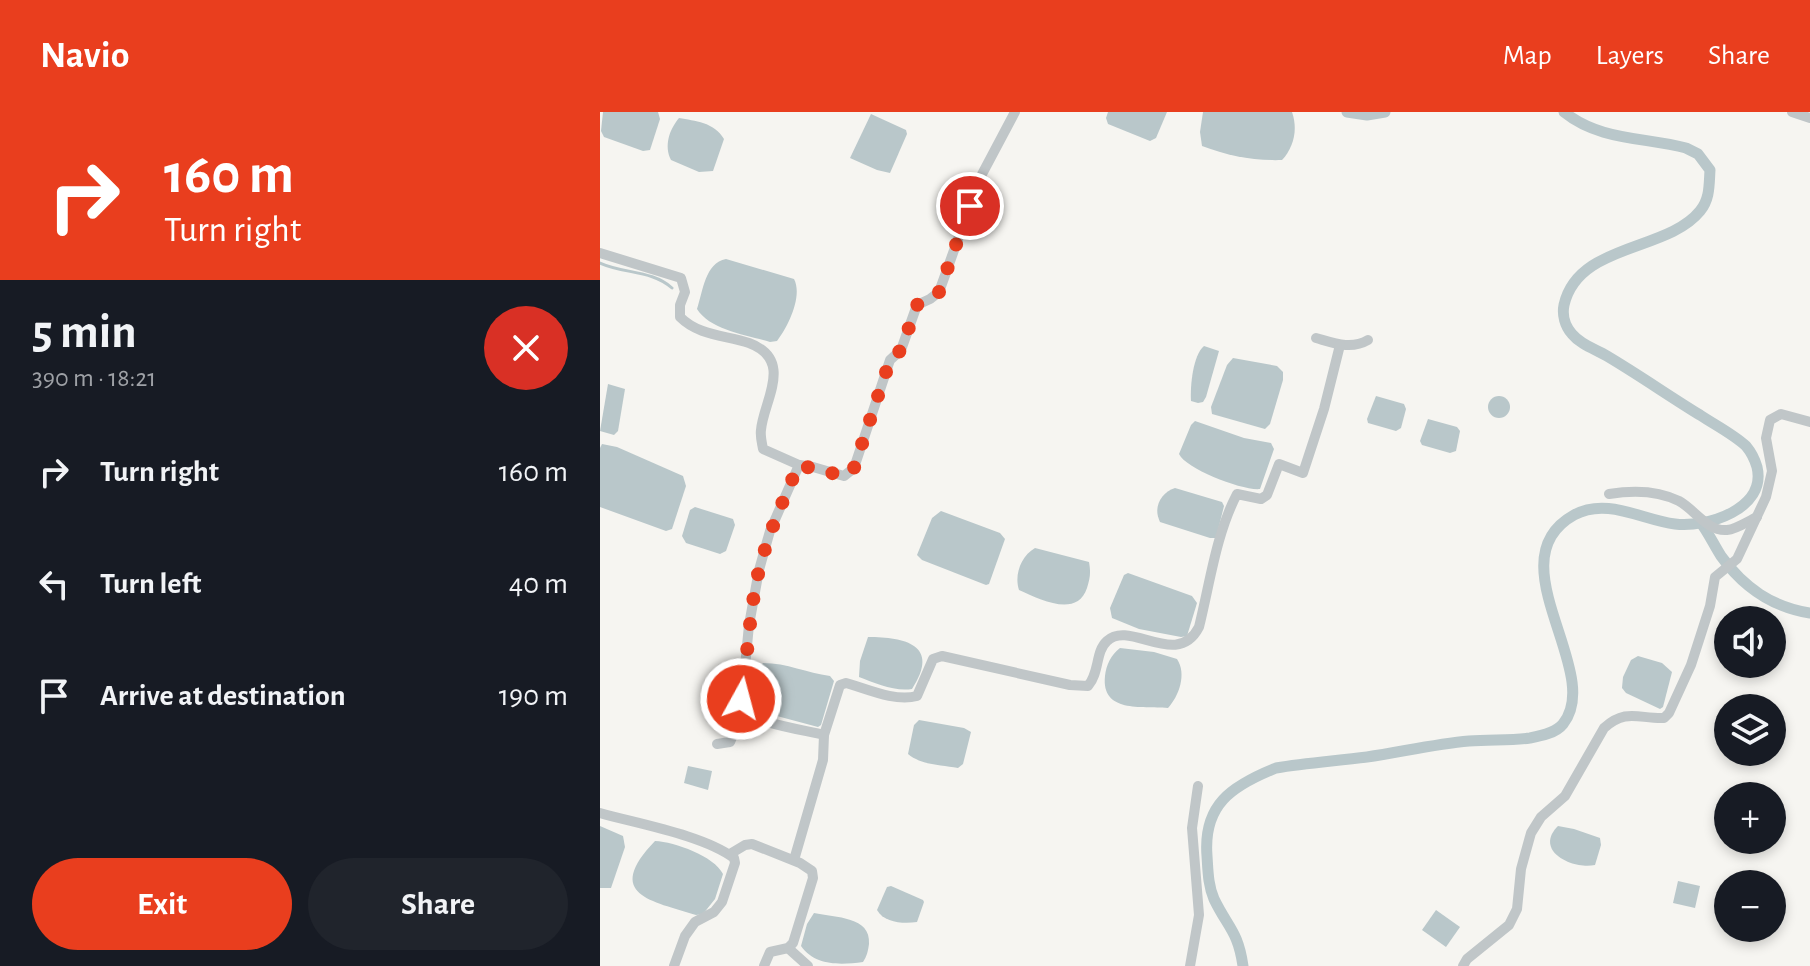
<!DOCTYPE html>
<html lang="en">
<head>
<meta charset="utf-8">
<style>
  :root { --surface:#171b24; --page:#20242c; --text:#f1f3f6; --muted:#9ea1a6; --accent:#e93e1e }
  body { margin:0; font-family:"Alegreya Sans",sans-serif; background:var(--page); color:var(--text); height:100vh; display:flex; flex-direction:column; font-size:30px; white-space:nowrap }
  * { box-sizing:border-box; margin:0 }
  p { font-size:26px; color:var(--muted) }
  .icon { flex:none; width:44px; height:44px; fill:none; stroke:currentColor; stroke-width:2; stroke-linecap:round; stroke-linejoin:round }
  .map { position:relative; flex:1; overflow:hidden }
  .drawer { display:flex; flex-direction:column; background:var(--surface); width:600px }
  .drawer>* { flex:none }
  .guide { background:#e93e1e; color:#fff; overflow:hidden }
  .controls { position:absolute; left:1114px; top:494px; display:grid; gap:16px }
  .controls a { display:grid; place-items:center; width:72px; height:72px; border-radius:50%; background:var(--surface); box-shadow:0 4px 12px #0003; font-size:40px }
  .pin { position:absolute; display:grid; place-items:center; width:68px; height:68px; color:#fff; margin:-34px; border:4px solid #fff; border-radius:50%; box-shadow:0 2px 8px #0007 }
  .me { position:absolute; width:88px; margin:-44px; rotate:7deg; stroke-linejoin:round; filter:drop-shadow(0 0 6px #0008) }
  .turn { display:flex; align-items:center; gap:28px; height:168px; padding:0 32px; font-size:36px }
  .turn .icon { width:104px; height:104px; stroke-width:2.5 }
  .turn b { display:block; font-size:56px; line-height:68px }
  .round { display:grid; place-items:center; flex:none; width:84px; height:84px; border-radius:42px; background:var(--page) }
  .headline { display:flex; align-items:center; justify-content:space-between; height:136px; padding:0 32px }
  h1 { font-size:48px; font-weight:600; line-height:60px }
  .primary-button { display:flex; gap:16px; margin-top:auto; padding:16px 32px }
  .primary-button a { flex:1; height:92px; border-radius:48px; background:var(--accent); color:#fff; font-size:32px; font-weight:600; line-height:92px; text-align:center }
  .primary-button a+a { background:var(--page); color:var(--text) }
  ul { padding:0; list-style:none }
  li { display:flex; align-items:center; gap:24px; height:112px; padding:0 32px }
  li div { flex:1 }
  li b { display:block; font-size:30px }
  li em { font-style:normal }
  header { display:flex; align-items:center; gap:48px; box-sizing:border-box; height:112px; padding:0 40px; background:var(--accent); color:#fff }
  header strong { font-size:38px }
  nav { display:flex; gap:44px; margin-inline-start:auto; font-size:28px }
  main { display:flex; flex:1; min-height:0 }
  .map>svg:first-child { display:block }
</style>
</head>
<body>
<header>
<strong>Navio</strong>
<nav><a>Map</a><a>Layers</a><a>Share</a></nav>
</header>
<main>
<section class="drawer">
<div class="guide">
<div class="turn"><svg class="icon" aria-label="right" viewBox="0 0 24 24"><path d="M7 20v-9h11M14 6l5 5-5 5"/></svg><div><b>160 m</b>Turn right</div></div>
</div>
<div class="headline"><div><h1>5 min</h1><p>390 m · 18:21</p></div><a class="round" style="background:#d93025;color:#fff"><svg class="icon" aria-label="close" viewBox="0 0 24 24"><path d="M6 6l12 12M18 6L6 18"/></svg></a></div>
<ul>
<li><svg class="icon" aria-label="right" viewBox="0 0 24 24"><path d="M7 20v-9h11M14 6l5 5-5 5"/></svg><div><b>Turn right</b></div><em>160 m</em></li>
<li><svg class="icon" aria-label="left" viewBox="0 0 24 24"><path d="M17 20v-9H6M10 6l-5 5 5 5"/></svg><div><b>Turn left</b></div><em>40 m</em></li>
<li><svg class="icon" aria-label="arrive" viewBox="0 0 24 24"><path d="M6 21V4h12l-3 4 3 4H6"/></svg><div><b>Arrive at destination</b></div><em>190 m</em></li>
</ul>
<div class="primary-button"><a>Exit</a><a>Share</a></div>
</section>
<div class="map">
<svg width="1210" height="854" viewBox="0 0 1210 854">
  <rect width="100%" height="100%" fill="#f6f5f1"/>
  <g fill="#b9c7ca">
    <path d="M3,0h55l2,7 -10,31 -7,1 -39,-14 -3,-6z"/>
    <path d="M508,0h59l-11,26 -6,3 -42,-17 -2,-6z"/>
    <path d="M603,0h89c6,17 2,35 -10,48 -27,1 -54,-4 -80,-14l-2,-14z"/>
    <path d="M271,2l35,16 1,4 -17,39 -13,-3 -27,-12z"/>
    <path d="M79,6c16,3 35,4 45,21l-11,32 -14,1 -28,-12c-7,-14 -2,-30 8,-42z"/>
    <path d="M126,147l68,20c9,17 -6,48 -17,62l-7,1c-23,-7 -60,-12 -73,-33 6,-18 8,-46 29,-50z"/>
    <path d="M604,234l15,5 -13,46 -3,5 -5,1 -7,-2c-1,-15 2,-46 13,-55z"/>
    <path d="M633,246l44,8 6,6v8l-13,44 -5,5 -53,-15 -1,-7 16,-42z"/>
    <path d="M8,272l17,5 -7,42 -4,4 -14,-4z"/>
    <circle cx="899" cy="295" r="11"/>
    <path d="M776,284l28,8 2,5 -5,19 -5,3 -28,-8 -1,-4z"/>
    <path d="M828,307l29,8 3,4 -4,20 -6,2 -28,-8 -2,-4z"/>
    <path d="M595,309l49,17 27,5 3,6 -14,40c-17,2 -74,-20 -81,-35l12,-29z"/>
    <path d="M2,332l15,3 66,29 3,10 -14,43 -6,2 -66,-24v-59z"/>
    <path d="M575,376l47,14 2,4 -8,32h-6l-50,-16c-7,-14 0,-29 15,-34z"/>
    <path d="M95,395l38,12 2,6 -9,26 -6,3 -34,-11 -4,-7 8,-26z"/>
    <path d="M341,399l59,22 5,6 -16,45 -3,1 -64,-25 -5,-5 15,-37z"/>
    <path d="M435,436l54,14c2,11 1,16 -2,26 -10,30 -46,12 -68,2 -5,-15 2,-34 16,-42z"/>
    <path d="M528,461l64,23 5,7 -10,33 -6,1 -42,-8 -27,-11 -2,-10 14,-33z"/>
    <path d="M268,525c37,0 73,8 44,52 -17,3 -37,-6 -53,-12l1,-16z"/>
    <path d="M520,536l34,4 23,7c10,15 2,37 -9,49 -27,-2 -67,5 -63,-32 1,-11 6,-21 15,-28z"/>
    <path d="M1038,544l24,7 10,9 -9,35 -3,2 -34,-16 -4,-5 1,-11 8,-17z"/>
    <path d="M163,551c24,0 44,10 67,13l4,5 -13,44 -3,2 -67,-18c-6,-13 3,-35 12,-46z"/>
    <path d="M319,608l45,8 7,4 -8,32 -5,4c-17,-3 -37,-3 -50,-14l6,-29z"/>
    <path d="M88,654l24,5 -4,19 -24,-7z"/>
    <path d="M0,714l23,10 2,11 -14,41h-11z"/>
    <path d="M958,714l16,3 26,9 1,7 -6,20c-22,5 -62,-14 -37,-39z"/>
    <path d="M55,729c20,1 59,15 68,33l-8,25 -12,15 -7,1c-44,-14 -93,-20 -41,-74z"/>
    <path d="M1078,769l22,5 -5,22 -22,-5z"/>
    <path d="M291,774l32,14 1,2 -7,20c-13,2 -33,1 -40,-12l10,-23z"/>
    <path d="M836,798l24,17 -14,20 -24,-17z"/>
    <path d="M214,801c22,5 57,3 55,31 -1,7 -2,12 -6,18 -23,3 -48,4 -62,-16l6,-22z"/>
  </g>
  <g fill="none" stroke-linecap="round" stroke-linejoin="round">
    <path stroke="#b9c7ca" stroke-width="3" d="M0,151c24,11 52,7 72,25"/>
    <g stroke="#b9c7ca" stroke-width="11">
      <path d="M747,0l20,3 18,-3"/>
      <path d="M1101,411c8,11 13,22 20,33 23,32 51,51 89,57"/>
      <path d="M643,854c-5,-35 -15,-38 -29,-67 -6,-14 -6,-28 -7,-43 -4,-51 24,-70 69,-88 30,-5 60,-7 91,-11 34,-5 68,-13 102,-16 20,-2 41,0 61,-3 11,-2 26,-5 33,-14 42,-52 -70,-164 11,-209 33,-18 68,5 101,9 32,4 92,-15 82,-57 -2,-7 -6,-15 -11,-21 -13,-12 -31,-21 -46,-31 -31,-19 -61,-40 -93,-59 -12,-7 -26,-11 -35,-22 -7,-8 -10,-19 -8,-29 14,-62 103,-53 136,-94 10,-12 9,-26 10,-41l-12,-16 -12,-6c-42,-11 -86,-7 -122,-36"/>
    </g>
    <g stroke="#c0c6c8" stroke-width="10">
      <path d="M1192,0l18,6"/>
      <path d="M0,141l81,25 4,14 -5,13v12c19,19 45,18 69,26 46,17 14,59 12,87 -1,6 1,13 2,19l36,16"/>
      <path d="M716,226c18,5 35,12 52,2"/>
      <path d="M1009,382c24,-4 48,-4 70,7 15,8 29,31 48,29 10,-1 21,-9 30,-13"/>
      <path d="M224,623c-19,-5 -72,-12 -83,-27l8,-83 10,-55 11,-39 29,-66 14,2 31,9 10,-8 36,-108 11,-10 16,-45 13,-6 9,-7 41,-114 35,-66"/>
      <path d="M117,632l13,-2 13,-31"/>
      <path d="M0,701c39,11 103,22 134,45l1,5 -13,39 -8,10 -19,10 -10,14 -11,30"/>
      <path d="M130,742l15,-9 7,-1 48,19 12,8 1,7 -20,65 -5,5 -18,4 -6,14"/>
      <path d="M194,748l29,-100 1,-25 16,-50 6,-2c21,6 49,19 71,13l16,-37 9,-3 128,29 18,1c12,-14 7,-34 19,-45 23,-22 70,29 92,-14 11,-44 17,-93 38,-133l24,5 6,-4 12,-31 24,9 21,-64 16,-64"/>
      <path d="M188,836l20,18"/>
      <path d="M590,854l9,-51 -7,-87 6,-42"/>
      <path d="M863,854l4,-7 42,-34 8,-16 4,-40 10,-36 10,-16 24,-21 39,-68c22,-20 35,-9 60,-10l5,-5 22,-48 19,-59 5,-29 22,-18 29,-62 6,-26 -6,-33 4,-18 11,-6 29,8"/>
    </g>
  </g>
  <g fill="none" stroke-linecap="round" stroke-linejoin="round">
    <path stroke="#e93e1e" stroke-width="14" stroke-dasharray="0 25.2" d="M141,587c7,-43 8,-87 18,-129 9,-35 23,-67 37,-99l3,-6 45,11 10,-8 36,-108 11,-10 16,-45 22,-13 31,-86"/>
  </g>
</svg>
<div class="controls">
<a><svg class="icon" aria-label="sound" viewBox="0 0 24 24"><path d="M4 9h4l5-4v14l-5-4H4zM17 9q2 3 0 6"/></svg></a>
<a><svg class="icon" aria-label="layers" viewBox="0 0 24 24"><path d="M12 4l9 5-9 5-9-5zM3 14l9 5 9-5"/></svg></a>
<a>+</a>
<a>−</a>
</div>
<div class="pin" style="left:370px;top:94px;background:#d93025"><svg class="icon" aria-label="arrive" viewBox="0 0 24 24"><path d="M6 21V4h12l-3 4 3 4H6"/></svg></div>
<svg class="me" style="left:141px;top:587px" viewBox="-20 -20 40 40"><circle r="17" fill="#e93e1e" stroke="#fff" stroke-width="3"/><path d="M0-11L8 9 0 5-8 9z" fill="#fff"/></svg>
</div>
</main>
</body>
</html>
